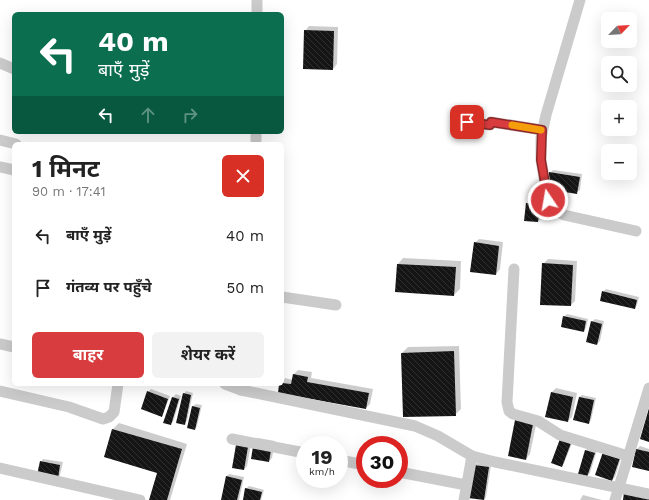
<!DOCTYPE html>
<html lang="hi">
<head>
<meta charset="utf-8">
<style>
  :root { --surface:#fff; --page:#f2f2f2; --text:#222; --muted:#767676; --accent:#d93c3e }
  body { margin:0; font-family:"Work Sans","Noto Sans Devanagari",sans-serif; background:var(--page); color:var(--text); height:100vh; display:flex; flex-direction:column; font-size:15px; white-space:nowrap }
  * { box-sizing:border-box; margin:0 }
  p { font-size:13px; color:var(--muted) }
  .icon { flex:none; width:22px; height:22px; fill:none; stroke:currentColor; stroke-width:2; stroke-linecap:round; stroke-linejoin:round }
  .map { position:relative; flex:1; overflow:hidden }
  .sheet { position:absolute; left:12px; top:142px; width:272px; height:244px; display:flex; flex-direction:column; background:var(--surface); border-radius:6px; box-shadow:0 4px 16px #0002 }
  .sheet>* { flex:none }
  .guide { position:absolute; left:12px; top:12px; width:272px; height:122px; border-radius:6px; box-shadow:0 4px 16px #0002; background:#0b6e4f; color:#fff; overflow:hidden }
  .needle { width:26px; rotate:65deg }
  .fabs { position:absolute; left:601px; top:12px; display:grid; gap:8px }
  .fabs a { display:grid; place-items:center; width:36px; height:36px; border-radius:6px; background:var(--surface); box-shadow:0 4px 16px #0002; font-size:20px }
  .speed { position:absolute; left:296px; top:436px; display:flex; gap:8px; font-size:20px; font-weight:700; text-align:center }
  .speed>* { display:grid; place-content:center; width:52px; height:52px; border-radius:50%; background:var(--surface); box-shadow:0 4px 16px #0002; line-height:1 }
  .speed small { font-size:10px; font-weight:400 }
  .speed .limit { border:6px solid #d22; background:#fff; color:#111 }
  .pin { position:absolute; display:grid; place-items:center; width:34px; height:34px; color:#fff; margin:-17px; border-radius:8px; box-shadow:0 2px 6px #0006 }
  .me { position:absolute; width:44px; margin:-22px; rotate:348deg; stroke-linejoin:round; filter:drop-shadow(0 0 3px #0008) }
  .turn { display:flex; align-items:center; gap:14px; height:84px; padding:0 20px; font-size:18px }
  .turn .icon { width:52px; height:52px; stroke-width:2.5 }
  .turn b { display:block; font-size:28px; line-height:34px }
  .lanes { display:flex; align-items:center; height:38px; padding:0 20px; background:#0003; justify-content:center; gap:20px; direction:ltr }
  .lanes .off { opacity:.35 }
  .round { display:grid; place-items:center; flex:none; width:42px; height:42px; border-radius:6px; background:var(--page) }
  .overview { display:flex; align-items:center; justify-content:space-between; height:68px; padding:0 20px }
  h1 { font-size:24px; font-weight:700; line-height:30px }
  .action { display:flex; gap:8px; margin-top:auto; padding:8px 20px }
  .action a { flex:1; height:46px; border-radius:6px; background:var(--accent); color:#fff; font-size:16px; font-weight:700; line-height:46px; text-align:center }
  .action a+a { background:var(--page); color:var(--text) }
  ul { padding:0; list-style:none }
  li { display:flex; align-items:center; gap:12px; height:52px; padding:0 20px }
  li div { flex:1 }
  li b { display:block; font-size:15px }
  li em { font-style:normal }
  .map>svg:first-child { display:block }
</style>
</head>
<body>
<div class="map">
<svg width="649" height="500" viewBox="0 0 649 500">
  <defs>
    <pattern id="building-back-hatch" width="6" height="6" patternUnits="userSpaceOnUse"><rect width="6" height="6" fill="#151515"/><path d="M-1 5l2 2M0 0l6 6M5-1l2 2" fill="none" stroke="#2f2f2f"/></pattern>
  </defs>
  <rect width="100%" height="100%" fill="#fff"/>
  <g fill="#0003">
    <path d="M309,26l29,1 -1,37 -4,5 -28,-38z"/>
    <path d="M553,170l29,4 -2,16 -3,2 -27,-19z"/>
    <path d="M530,201l12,1 -1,17 -3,2 -11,-17z"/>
    <path d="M479,239l24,3 -3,27 -4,5 -21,-31z"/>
    <path d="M403,258l58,3 -1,28 -6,6 -58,-4 2,-27z"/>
    <path d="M548,259l29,2 -2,40 -4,4 -28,-41z"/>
    <path d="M606,289l33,8 -2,8 -2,3 -32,-16z"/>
    <path d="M567,314l21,5 -2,9 -3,3 -19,-14z"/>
    <path d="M595,319l9,2 -4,20 -3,3 -5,-22z"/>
    <path d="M459,346l2,63 -6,6 -53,-62 6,-6z"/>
    <path d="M298,370l14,2 -1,6 62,11 -3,15 -4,4 -84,-24 3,-6 8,2 1,-6z"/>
    <path d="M556,388l21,5 -5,24 -5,4 -15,-29z"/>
    <path d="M151,389l19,7 -8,20 -14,-24z"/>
    <path d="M186,391l7,2 -6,28 -3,2v-29z"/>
    <path d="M176,394l5,2 -8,26 -3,2 -6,-2 9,-25z"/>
    <path d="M582,395l14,3 -5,22 -3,3 -9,-26z"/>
    <path d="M196,404l6,1 -5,21 -2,3 -2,-23z"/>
    <path d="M516,420h21l-7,34 -4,5z"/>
    <path d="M119,423l68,21 -17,56h-20l8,-27 -53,-16 8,-28z"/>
    <path d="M241,436l11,2 -5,28 -3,3z"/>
    <path d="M258,438l17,3 -3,17 -3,3 -14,-20z"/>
    <path d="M573,441l-9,22 -2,3 -10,-4z"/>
    <path d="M640,446l9,3v21l-16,-4 4,-17z"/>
    <path d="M589,448l8,2 -7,23 -3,3 -1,-26z"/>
    <path d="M622,455l-7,22 -3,3 -15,-6z"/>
    <path d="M43,459l20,3 -3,13 -2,3 -17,-16z"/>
    <path d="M477,463l14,2 -5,32 -2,3 -9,-34z"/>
    <path d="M229,474l15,3 -5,23h-17l4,-23z"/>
    <path d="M249,486l15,4 -3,10h-17l2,-11z"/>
    <path d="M583,495l19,5h-22z"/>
  </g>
  <g fill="url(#building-back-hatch)">
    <path d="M304,30l30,1 -1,39 -30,-1z"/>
    <path d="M549,172l31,5 -3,17 -30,-5z"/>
    <path d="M526,203l14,1 -2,18 -14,-1z"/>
    <path d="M474,242l25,4 -3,29 -26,-3z"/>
    <path d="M542,263l31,2 -2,41 -31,-1z"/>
    <path d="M397,264l59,3 -2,29 -59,-4z"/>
    <path d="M602,291l35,9 -2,9 -35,-8z"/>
    <path d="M563,316l23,5 -2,11 -23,-5z"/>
    <path d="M591,321l11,3 -5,21 -11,-3z"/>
    <path d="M454,351l2,65 -53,1 -2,-64z"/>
    <path d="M293,374l15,3 -1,5 62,11 -3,16 -88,-16 1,-9 3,-1 9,1z"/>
    <path d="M147,391l21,8 -6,18 -21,-8z"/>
    <path d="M551,392l22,5 -5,25 -23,-5z"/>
    <path d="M183,393l8,2 -6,30 -9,-2z"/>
    <path d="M172,397l7,2 -8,26 -8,-2z"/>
    <path d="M579,397l15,3 -5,24 -16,-4z"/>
    <path d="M192,406l8,2 -5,22 -8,-2z"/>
    <path d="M649,408v34l-9,-3z"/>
    <path d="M515,420l18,4 -7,36 -18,-4z"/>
    <path d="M112,429l70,20 -15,51h-18l8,-27 -53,-16z"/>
    <path d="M237,439l12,2 -5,29 -12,-2z"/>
    <path d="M560,439l11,4 -9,24 -11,-4z"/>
    <path d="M254,440l18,4 -3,18 -18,-3z"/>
    <path d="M636,449l13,3v19l-17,-4z"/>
    <path d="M585,450l10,3 -8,24 -9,-3z"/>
    <path d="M603,452l17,6 -8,23 -17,-6z"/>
    <path d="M40,461l20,4 -2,14 -21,-4z"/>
    <path d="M474,465l15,2 -5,33 -16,-2z"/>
    <path d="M226,476l16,4 -5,20h-16z"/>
    <path d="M245,488l17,4 -2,8h-17z"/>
    <path d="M624,492l25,6v2h-26z"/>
  </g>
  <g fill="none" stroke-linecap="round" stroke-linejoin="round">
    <g stroke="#cbcbcb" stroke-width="11">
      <path d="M580,0l-34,115 -5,23v22l7,41 7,9 9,5 72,16"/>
      <path d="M257,14v-14"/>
      <path d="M0,63l14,6"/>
      <path d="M467,122l23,3 1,-3 51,8"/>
      <path d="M0,140l16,4"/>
      <path d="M256,144v-12"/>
      <path d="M0,167l14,3"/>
      <path d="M514,269l-7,133 2,9 4,3 25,7 22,14 68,21"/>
      <path d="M282,297l54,8"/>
      <path d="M0,344l14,3"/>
      <path d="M225,384l16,6"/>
      <path d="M240,384l1,6 174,36 23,10 34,20 23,6 154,32"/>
      <path d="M0,391l69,16 34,12 6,-2 5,-5 4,-28"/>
      <path d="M232,439l73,14"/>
      <path d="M339,460l26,5"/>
      <path d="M0,468l140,32"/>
      <path d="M399,472l67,13"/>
      <path d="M464,500l8,-44"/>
      <path d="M615,500l34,-112"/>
    </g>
  </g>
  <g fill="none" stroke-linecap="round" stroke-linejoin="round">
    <defs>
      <path id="route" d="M467,122l23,3 1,-3 51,8 -1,30 7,40"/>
    </defs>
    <use href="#route" stroke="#8d2728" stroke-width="10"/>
    <use href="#route" stroke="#d93c3e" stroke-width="7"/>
    <path stroke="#f59e0b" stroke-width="7" d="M512,125l29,5"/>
  </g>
</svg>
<div class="fabs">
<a><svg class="needle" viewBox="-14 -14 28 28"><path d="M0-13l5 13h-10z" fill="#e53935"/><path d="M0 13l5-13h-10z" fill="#767676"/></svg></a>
<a><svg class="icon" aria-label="search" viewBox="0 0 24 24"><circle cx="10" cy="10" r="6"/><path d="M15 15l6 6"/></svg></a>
<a>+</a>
<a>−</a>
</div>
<div class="speed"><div>19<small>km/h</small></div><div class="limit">30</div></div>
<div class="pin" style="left:467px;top:122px;background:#d93025"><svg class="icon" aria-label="arrive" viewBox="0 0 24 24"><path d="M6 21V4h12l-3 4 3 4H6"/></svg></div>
<svg class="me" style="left:548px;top:200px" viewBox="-20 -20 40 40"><circle r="17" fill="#d93c3e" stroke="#fff" stroke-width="3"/><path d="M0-11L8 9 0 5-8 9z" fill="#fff"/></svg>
<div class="guide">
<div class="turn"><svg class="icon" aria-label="left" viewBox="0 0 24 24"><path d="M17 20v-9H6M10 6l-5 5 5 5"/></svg><div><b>40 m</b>बाएँ मुड़ें</div></div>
<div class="lanes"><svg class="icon" aria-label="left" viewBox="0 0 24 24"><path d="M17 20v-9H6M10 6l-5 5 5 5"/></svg><svg class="icon off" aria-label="ahead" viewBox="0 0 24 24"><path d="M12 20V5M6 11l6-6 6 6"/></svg><svg class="icon off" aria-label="right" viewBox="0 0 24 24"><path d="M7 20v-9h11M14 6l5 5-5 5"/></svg></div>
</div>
<section class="sheet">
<div class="overview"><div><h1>1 मिनट</h1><p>90 m · 17:41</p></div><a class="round" style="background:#d93025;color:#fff"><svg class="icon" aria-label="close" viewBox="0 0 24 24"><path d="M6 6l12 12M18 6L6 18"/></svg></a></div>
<ul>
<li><svg class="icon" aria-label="left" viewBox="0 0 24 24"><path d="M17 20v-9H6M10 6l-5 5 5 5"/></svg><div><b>बाएँ मुड़ें</b></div><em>40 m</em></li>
<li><svg class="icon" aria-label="arrive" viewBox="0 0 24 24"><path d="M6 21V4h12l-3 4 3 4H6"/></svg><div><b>गंतव्य पर पहुँचे</b></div><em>50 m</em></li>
</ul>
<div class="action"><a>बाहर</a><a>शेयर करें</a></div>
</section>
</div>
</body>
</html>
